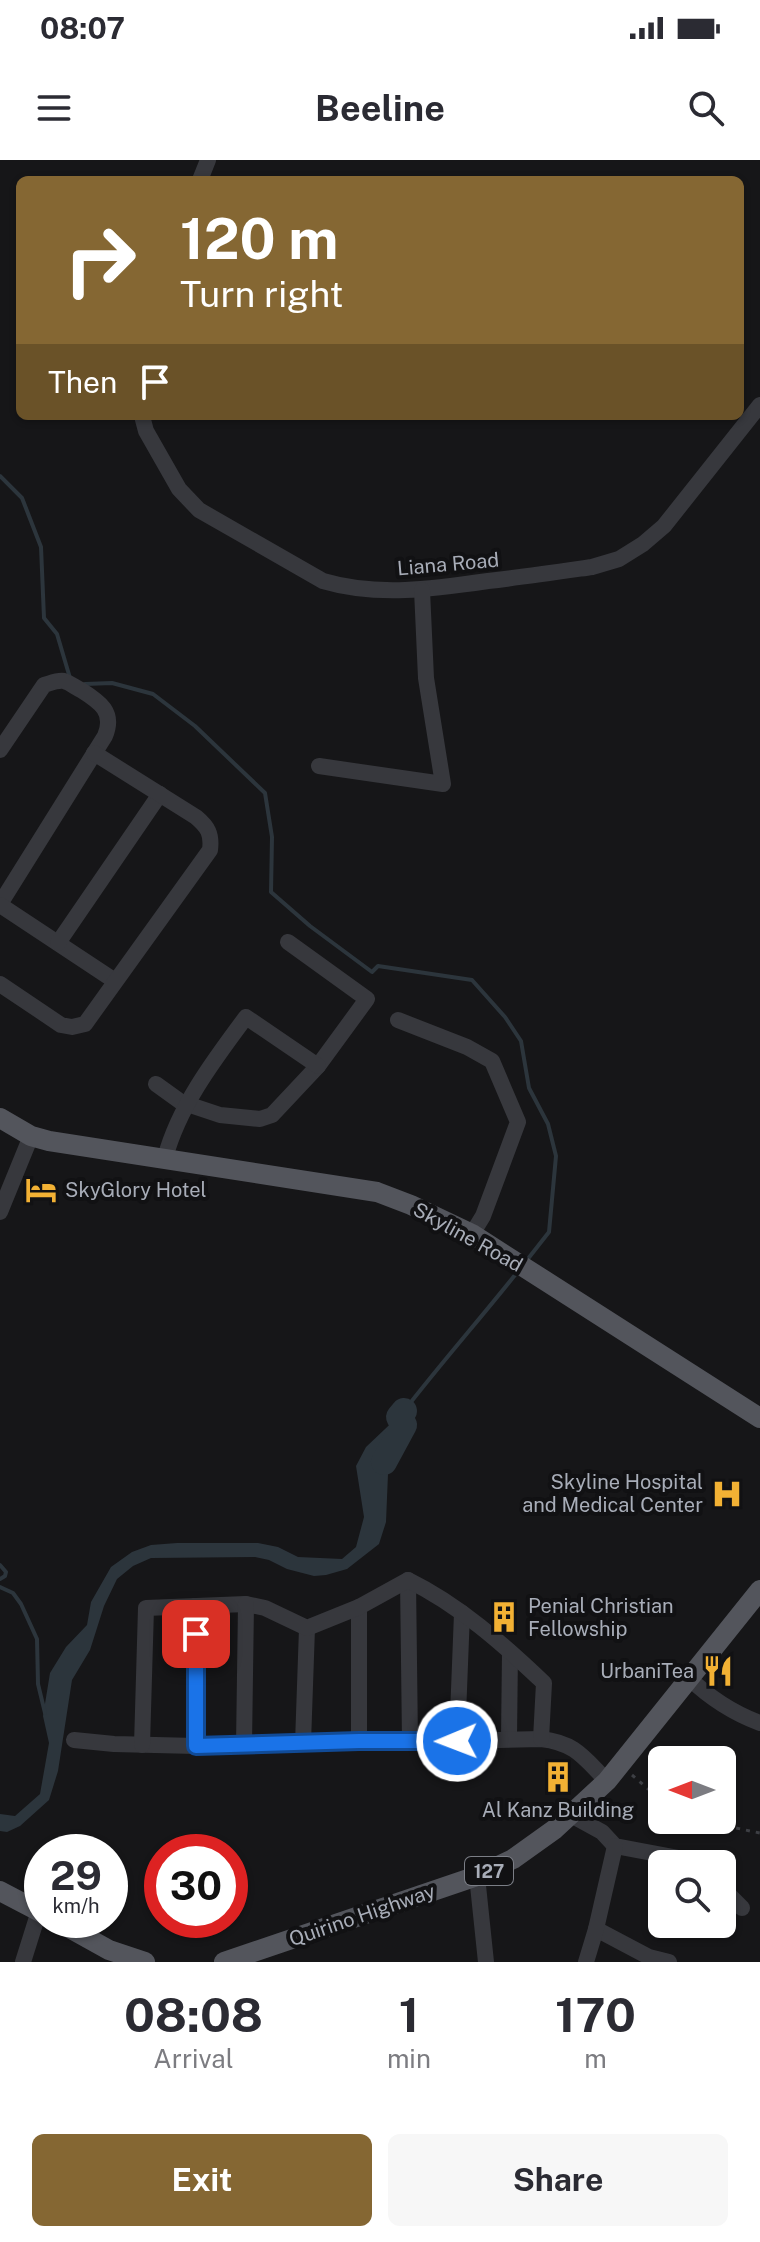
<!DOCTYPE html>
<html lang="en">
<head>
<meta charset="utf-8">
<style>
  :root { --surface:#fff; --page:#f7f7f7; --text:#2b2b33; --muted:#7c7c81; --accent:#856733 }
  body { margin:0; font-family:"Public Sans",sans-serif; background:var(--page); color:var(--text); height:100vh; display:flex; flex-direction:column; font-size:30px; white-space:nowrap }
  * { box-sizing:border-box; margin:0 }
  p { font-size:26px; color:var(--muted) }
  .icon { flex:none; width:44px; height:44px; fill:none; stroke:currentColor; stroke-width:2; stroke-linecap:round; stroke-linejoin:round }
  .map { position:relative; height:1802px; overflow:hidden }
  .panel { display:flex; flex-direction:column; background:var(--surface); flex:1 }
  .panel>* { flex:none }
  .hud { position:absolute; left:16px; top:16px; width:728px; height:244px; border-radius:12px; box-shadow:0 2px 6px #0004; background:#856733; color:#fff; overflow:hidden }
  .needle { width:52px; rotate:270deg }
  .tools { position:absolute; left:648px; top:1586px; display:grid; gap:16px }
  .tools a { display:grid; place-items:center; width:88px; height:88px; border-radius:12px; background:var(--surface); box-shadow:0 2px 6px #0004; font-size:40px }
  .speed { position:absolute; left:24px; top:1674px; display:flex; gap:16px; font-size:40px; font-weight:700; text-align:center }
  .speed>* { display:grid; place-content:center; width:104px; height:104px; border-radius:50%; background:var(--surface); box-shadow:0 2px 6px #0004; line-height:1 }
  .speed small { font-size:20px; font-weight:400 }
  .speed .limit { border:12px solid #d22; background:#fff; color:#111 }
  .pin { position:absolute; display:grid; place-items:center; width:68px; height:68px; color:#fff; margin:-34px; border-radius:16px; box-shadow:0 4px 12px #0006 }
  .me { position:absolute; width:88px; margin:-44px; rotate:269deg; stroke-linejoin:round; filter:drop-shadow(0 0 6px #0008) }
  .turn { display:flex; align-items:center; gap:28px; height:168px; padding:0 32px; font-size:36px }
  .turn .icon { width:104px; height:104px; stroke-width:2.5 }
  .turn b { display:block; font-size:56px; line-height:68px }
  .then { display:flex; align-items:center; height:76px; padding:0 32px; background:#0003; gap:16px; font-size:30px }
  .eta { display:flex; justify-content:space-evenly; align-items:center; height:136px; text-align:center }
  .eta b { font-size:48px; font-weight:700; line-height:56px }
  .primary-button { display:flex; gap:16px; margin-top:auto; padding:16px 32px }
  .primary-button a { flex:1; height:92px; border-radius:12px; background:var(--accent); color:#fff; font-size:32px; font-weight:700; line-height:92px; text-align:center }
  .primary-button a+a { background:var(--page); color:var(--text) }
  .status { display:flex; justify-content:space-between; align-items:center; height:56px; padding:0 40px; background:var(--surface); direction:ltr }
  .status svg { height:22px; fill:currentColor }
  header { display:flex; justify-content:space-between; align-items:center; height:104px; padding:0 32px; background:var(--surface); font-size:36px; font-weight:700 }
  .map>svg:first-child { display:block }
</style>
</head>
<body>
<div class="status"><b>08:07</b><svg viewBox="0 0 49 12"><path d="M0 12V9h3v3zM5 12V6h3v6zM10 12V3h3v9zM15 12V0h3v12zM26 1h20v11H26zM47 4h2v5h-2z"/></svg></div>
<header><svg class="icon" aria-label="menu" viewBox="0 0 24 24"><path d="M4 6h16M4 12h16M4 18h16"/></svg>Beeline<svg class="icon" aria-label="search" viewBox="0 0 24 24"><circle cx="10" cy="10" r="6"/><path d="M15 15l6 6"/></svg></header>
<div class="map">
<svg width="760" height="1802" viewBox="0 0 760 1802">
  <rect width="100%" height="100%" fill="#161618"/>
  <path fill="#2c353c" d="M404,1251l-6,34 -10,29 -2,48 -7,22 -32,25 -21,6 -12,1 -27,-7 -18,-9 -14,-3 -104,1 -18,8 -16,13 -13,27 -14,44 -18,30 -14,91 -9,29 -29,26 -13,6 -7,-1v-17l15,2 25,-22 9,-51 -6,-27 7,-43 16,-26 21,-22 4,-23 20,-35 21,-15 19,-7 26,-2h81l20,4 20,10 44,2 14,-12 8,-30 -8,-51 10,-19z"/>
  <g fill="none" stroke-linecap="round" stroke-linejoin="round">
    <g stroke="#2c353c" stroke-width="4">
      <path d="M0,316l22,22 19,49 3,71 13,16 13,44"/>
      <path d="M85,524l27,-1 41,11 42,32 70,67 7,44 -1,55 39,34 62,46 6,-6 94,14 33,37 16,24 8,47 19,36 8,32 -7,76 -22,28"/>
      <path d="M404,1251c37,-48 77,-93 115,-141"/>
      <path d="M0,1405l6,7 -1,4 -5,3"/>
      <path d="M0,1427l13,6 8,11 16,35 1,45 7,29"/>
    </g>
    <path stroke="#2c353c" stroke-width="26" d="M384,1302l20,-37 -5,-8 5,-6"/>
    <g stroke="#3d3f44" stroke-width="3" stroke-dasharray="4 6" stroke-linecap="butt">
      <path d="M632,1615l30,26"/>
      <path d="M697,1660l63,13"/>
    </g>
    <g stroke="#37383d" stroke-width="16">
      <path d="M200,20l8,-20"/>
      <path d="M142,256l4,15 33,58 20,21 124,71c54,16 110,8 165,0 35,-4 69,-9 104,-14l27,-8 24,-15 21,-18 96,-121"/>
      <path d="M0,590l44,-65c7,-2 13,-5 20,-4 6,2 11,6 17,9 19,12 34,22 24,46l-105,168"/>
      <path d="M319,606l124,18 -17,-106 -4,-88"/>
      <path d="M0,745l115,76"/>
      <path d="M58,783l102,-149"/>
      <path d="M0,824l61,41 11,2 13,-3 125,-174c2,-16 -2,-23 -14,-33l-102,-64"/>
      <path d="M398,860l69,27 25,14 26,61 -35,94 -11,18"/>
      <path d="M156,924l25,18 39,13 40,4 12,-4 46,-49 49,-67 -79,-57"/>
      <path d="M165,998c14,-52 49,-98 81,-141l72,49"/>
      <path d="M0,1052l31,-76"/>
      <path d="M408,1420l2,162"/>
      <path d="M195,1446l1,140"/>
      <path d="M359,1447v134"/>
      <path d="M689,1518c21,20 44,35 71,45"/>
      <path d="M509,1578l1,-86"/>
      <path d="M74,1580l40,4 82,2 163,-5 51,1 131,-3c35,4 43,19 66,42"/>
      <path d="M457,1581l5,-128"/>
      <path d="M303,1583l4,-115"/>
      <path d="M142,1585l4,-137 100,-4 19,4 42,20 52,-21 49,-27c51,25 95,64 136,103l-3,56"/>
      <path d="M244,1585l2,-141"/>
      <path d="M571,1655l31,17 13,14 69,13 8,5"/>
      <path d="M477,1716l9,86"/>
      <path d="M722,1728l20,20"/>
      <path d="M596,1769l53,28 20,5"/>
      <path d="M23,1802l16,-51"/>
      <path d="M586,1802l10,-33 19,-83"/>
    </g>
    <g stroke="#53555c" stroke-width="20">
      <path d="M0,958l31,18 18,5 328,51 34,13 61,29 288,184"/>
      <path d="M0,1731l42,22"/>
      <path d="M55,1760l54,30 36,12"/>
      <path d="M224,1802l253,-86 36,-17 42,-30 52,-48 153,-191"/>
    </g>
  </g>
  <g fill="none" stroke-linecap="round" stroke-linejoin="round">
    <defs>
      <path id="route" d="M196,1474v112l163,-5h98"/>
    </defs>
    <use href="#route" stroke="#114b97" stroke-width="20"/>
    <use href="#route" stroke="#1a73e8" stroke-width="14"/>
  </g>
  <defs>
    <symbol id="hotel-bare" viewBox="-9 -9 18 18"><path d="M-6-4.5h1.5V1H6V5H4.5V3h-9V5H-6ZM-4 0a1.8 1.8 0 1 1 3.6 0ZM.5 0V-2.5h3Q6-2.5 6 0Z" fill="#f2b134" stroke="#111113" stroke-width="2.5" paint-order="stroke"/></symbol>
    <symbol id="hospital-bare" viewBox="-9 -9 18 18"><path d="M-5-5h3v3.5h4V-5h3V5h-3V1.5h-4V5h-3Z" fill="#f2b134" stroke="#111113" stroke-width="2.5" paint-order="stroke"/></symbol>
    <symbol id="building-bare" viewBox="-9 -9 18 18"><path d="M-4-6H4V6H1V3H-1V6H-4ZM-2.5-4.3h1.7v1.8h-1.7ZM.8-4.3h1.7v1.8H.8ZM-2.5-1h1.7V.8h-1.7ZM.8-1h1.7V.8H.8Z" fill="#f2b134" stroke="#111113" stroke-width="2.5" paint-order="stroke"/></symbol>
    <symbol id="restaurant-bare" viewBox="-9 -9 18 18"><path d="M-5-6h1v4h1v-4h1v4h1v-4h1v5L-1.5 .5V6h-2V.5L-5-1ZM5-6V6H3V1.5H1.5Q1.5-4 5-6Z" fill="#f2b134" stroke="#111113" stroke-width="2.5" paint-order="stroke"/></symbol>
  </defs>
  <g fill-rule="evenodd">
    <use href="#hotel-bare" x="19" y="1008" width="44" height="44"/>
    <use href="#hospital-bare" x="705" y="1312" width="44" height="44"/>
    <use href="#building-bare" x="482" y="1435" width="44" height="44"/>
    <use href="#restaurant-bare" x="696" y="1489" width="44" height="44"/>
    <use href="#building-bare" x="536" y="1595" width="44" height="44"/>
  </g>
  <g text-anchor="middle" dominant-baseline="central" stroke-width="8" stroke-linejoin="round" paint-order="stroke">
    <rect fill="#111113" stroke="#7b7e86" stroke-width="2" x="465" y="1697" width="48" height="28" rx="6"/>
    <g font-size="18" font-weight="bold" fill="#a8adb8">
      <text x="489" y="1711">127</text>
    </g>
    <g font-size="20" fill="#a8adb8" stroke="#111113">
      <text transform="translate(448 404) rotate(-5)">Liana Road</text>
      <text transform="translate(468 1077) rotate(29)">Skyline Road</text>
      <text transform="translate(362 1755) rotate(-19)">Quirino Highway</text>
    </g>
    <g font-size="20" fill="#a8adb8" stroke="#111113" text-anchor="start">
      <text x="65" y="1030">SkyGlory Hotel</text>
      <text x="703" y="1322" text-anchor="end">Skyline Hospital<tspan x="703" dy="23">and Medical Center</tspan></text>
      <text x="528" y="1446">Penial Christian<tspan x="528" dy="23">Fellowship</tspan></text>
      <text x="694" y="1511" text-anchor="end">UrbaniTea</text>
      <text x="558" y="1650" text-anchor="middle">Al Kanz Building</text>
    </g>
  </g>
</svg>
<div class="tools">
<a><svg class="needle" viewBox="-14 -14 28 28"><path d="M0-13l5 13h-10z" fill="#e53935"/><path d="M0 13l5-13h-10z" fill="#7c7c81"/></svg></a>
<a><svg class="icon" aria-label="search" viewBox="0 0 24 24"><circle cx="10" cy="10" r="6"/><path d="M15 15l6 6"/></svg></a>
</div>
<div class="speed"><div>29<small>km/h</small></div><div class="limit">30</div></div>
<div class="pin" style="left:196px;top:1474px;background:#d93025"><svg class="icon" aria-label="arrive" viewBox="0 0 24 24"><path d="M6 21V4h12l-3 4 3 4H6"/></svg></div>
<svg class="me" style="left:457px;top:1581px" viewBox="-20 -20 40 40"><circle r="17" fill="#1a73e8" stroke="#fff" stroke-width="3"/><path d="M0-11L8 9 0 5-8 9z" fill="#fff"/></svg>
<div class="hud">
<div class="turn"><svg class="icon" aria-label="right" viewBox="0 0 24 24"><path d="M7 20v-9h11M14 6l5 5-5 5"/></svg><div><b>120 m</b>Turn right</div></div>
<div class="then">Then<svg class="icon" aria-label="arrive" viewBox="0 0 24 24"><path d="M6 21V4h12l-3 4 3 4H6"/></svg></div>
</div>
</div>
<section class="panel">
<div class="eta">
<div><b>08:08</b><p>Arrival</p></div>
<div><b>1</b><p>min</p></div>
<div><b>170</b><p>m</p></div>
</div>
<div class="primary-button"><a>Exit</a><a>Share</a></div>
</section>
</body>
</html>
